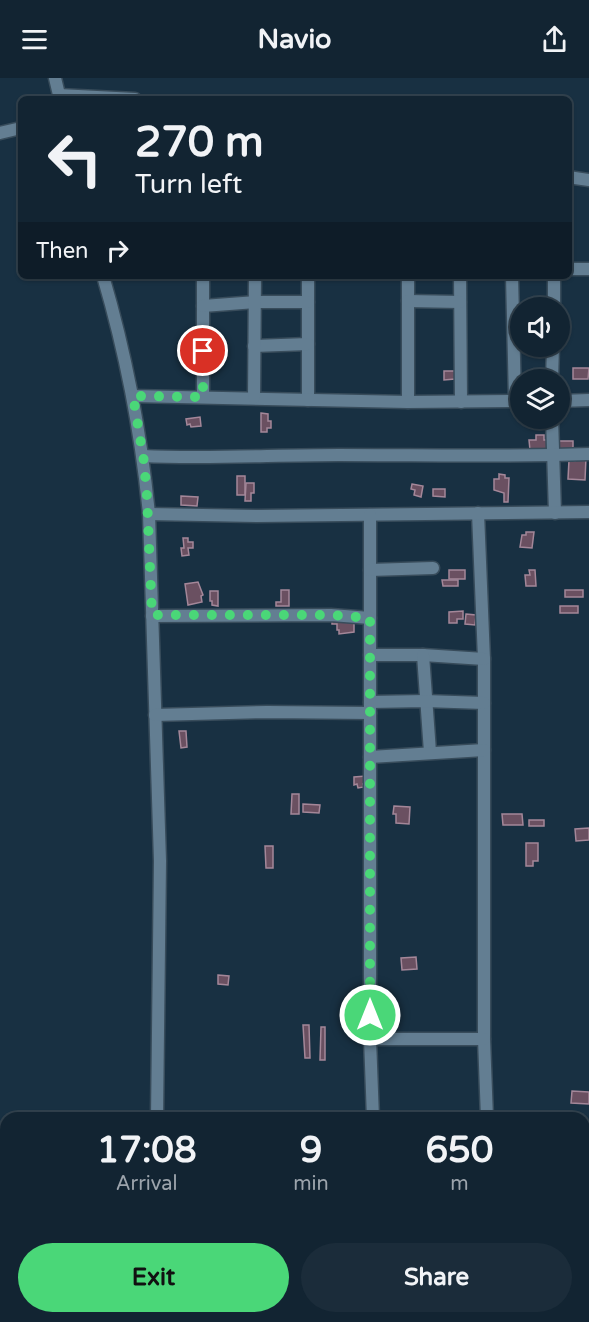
<!DOCTYPE html>
<html lang="en">
<head>
<meta charset="utf-8">
<style>
  :root { --surface:#122432; --page:#1b2c3a; --text:#f1f3f6; --muted:#9ca4ac; --line:#31414d; --accent:#4ad778 }
  body { margin:0; font-family:"Varela Round",sans-serif; background:var(--page); color:var(--text); height:100vh; display:flex; flex-direction:column; font-size:22px; white-space:nowrap }
  * { box-sizing:border-box; margin:0 }
  p { font-size:20px; color:var(--muted) }
  .icon { flex:none; width:33px; height:33px; fill:none; stroke:currentColor; stroke-width:2; stroke-linecap:round; stroke-linejoin:round }
  .map { position:relative; flex:1; overflow:hidden }
  .details { position:absolute; left:0px; top:1034px; width:590px; height:212px; display:flex; flex-direction:column; background:var(--surface); border-radius:18px 18px 0 0; box-shadow:0 2px 4px #0004,0 0 0 2px var(--line) }
  .details>* { flex:none }
  .banner { position:absolute; left:18px; top:18px; width:554px; height:183px; border-radius:9px; box-shadow:0 2px 4px #0004,0 0 0 2px var(--line); background:#122432; color:var(--text); overflow:hidden }
  .buttons { position:absolute; left:510px; top:219px; display:grid; gap:12px }
  .buttons a { display:grid; place-items:center; width:60px; height:60px; border-radius:50%; background:var(--surface); box-shadow:0 2px 4px #0004,0 0 0 2px var(--line); font-size:30px }
  .pin { position:absolute; display:grid; place-items:center; width:51px; height:51px; color:#fff; margin:-26px; border:3px solid #fff; border-radius:50%; box-shadow:0 2px 6px #0007 }
  .me { position:absolute; width:66px; margin:-33px; rotate:0deg; stroke-linejoin:round; filter:drop-shadow(0 0 4px #0008) }
  .turn { display:flex; align-items:center; gap:21px; height:126px; padding:0 18px; font-size:27px }
  .turn .icon { width:78px; height:78px; stroke-width:2.5 }
  .turn b { display:block; font-size:42px; line-height:51px }
  .then { display:flex; align-items:center; height:57px; padding:0 18px; background:#0003; gap:12px; font-size:22px }
  .eta { display:flex; justify-content:space-evenly; align-items:center; height:102px; text-align:center }
  .eta b { font-size:36px; font-weight:700; line-height:42px }
  .action { display:flex; gap:12px; margin-top:auto; padding:12px 18px }
  .action a { flex:1; height:69px; border-radius:36px; background:var(--accent); color:#111; font-size:24px; font-weight:700; line-height:69px; text-align:center }
  .action a+a { background:var(--page); color:var(--text) }
  header { display:flex; justify-content:space-between; align-items:center; height:78px; padding:0 18px; background:var(--surface); font-size:27px; font-weight:700 }
  .map>svg:first-child { display:block }
</style>
</head>
<body>
<header><svg class="icon" aria-label="menu" viewBox="0 0 24 24"><path d="M4 6h16M4 12h16M4 18h16"/></svg>Navio<svg class="icon" aria-label="share" viewBox="0 0 24 24"><path d="M12 15V3M7 8l5-5 5 5M5 13v7h14v-7"/></svg></header>
<div class="map">
<svg width="589" height="1244" viewBox="0 0 589 1244">
  <rect width="100%" height="100%" fill="#183042"/>
  <g fill="#6a5061" stroke="#a48799" stroke-width="1.5">
    <path d="M573,290h16l-1,11h-15z"/>
    <path d="M444,293h11v8l-11,1z"/>
    <path d="M261,335l7,1v7h3v7h-4v4h-6z"/>
    <path d="M200,339l1,9 -10,1 -1,-3 -3,1 -1,-6z"/>
    <path d="M536,357h8v5h7v9l-21,1 -1,-10h7z"/>
    <rect x="556" y="363" width="17" height="9"/>
    <path d="M575,379h11l-1,23 -17,-1 1,-19 6,1z"/>
    <path d="M499,396l6,1v3h4l-1,24h-4v-9l-10,-3v-11h5z"/>
    <rect x="237" y="398" width="8" height="19"/>
    <path d="M246,405h8v10h-3v8h-6z"/>
    <path d="M412,406l11,2 -2,11 -7,-2 1,-5 -4,-1z"/>
    <path d="M433,411h12v8l-12,-1z"/>
    <path d="M181,418l17,1 -1,9 -16,-1z"/>
    <path d="M526,454h8l-2,16 -12,-1 2,-12h4z"/>
    <path d="M183,460h5v4h5v6h-5l1,7 -7,1 -1,-8h3z"/>
    <rect x="449" y="492" width="16" height="9"/>
    <path d="M529,492h6l1,16h-10l-1,-11h5z"/>
    <path d="M442,502h16v6h-15z"/>
    <path d="M198,504l5,13 -2,1 1,6 -14,3 -3,-21z"/>
    <path d="M281,512h8v16h-13v-4h5z"/>
    <rect x="565" y="512" width="18" height="7"/>
    <path d="M210,513h8v15l-6,-1v-4h-2z"/>
    <rect x="560" y="528" width="18" height="7"/>
    <path d="M463,533v8h-6v4h-8v-11z"/>
    <path d="M466,536l10,1 -1,10 -10,-1z"/>
    <path d="M332,542h22v12l-15,2v-4h-2v-6h-5z"/>
    <path d="M179,653h7l1,16 -6,1z"/>
    <path d="M366,698l1,8h-4l1,3 -6,1 -1,-4 -3,1v-8z"/>
    <path d="M292,716h7v20h-8z"/>
    <path d="M303,726l17,1 -1,8 -16,-1z"/>
    <path d="M394,728l16,1 -1,17 -13,-1v-9h-3z"/>
    <path d="M502,736h20l1,11h-20z"/>
    <rect x="529" y="742" width="15" height="6"/>
    <path d="M589,750v12l-13,1 -1,-12z"/>
    <path d="M526,765h12v18h-5v5h-7z"/>
    <path d="M265,768h8v22h-7z"/>
    <path d="M416,879l1,12 -15,1 -1,-12z"/>
    <path d="M218,897l11,1 -1,9 -10,-1z"/>
    <path d="M303,947h6l1,33h-5z"/>
    <path d="M321,949h4v33h-5z"/>
    <path d="M572,1013l17,1v12l-18,-1z"/>
  </g>
  <g fill="none" stroke-linecap="round" stroke-linejoin="round">
    <defs>
      <g id="minor">
        <path d="M55,0l5,21"/>
        <path d="M59,17l76,4"/>
        <path d="M0,55l21,-5"/>
        <path d="M568,99l21,3"/>
        <path d="M568,191h21"/>
        <path d="M103,198c23,78 38,157 46,238l11,347 -3,257"/>
        <path d="M203,198v121"/>
        <path d="M308,198v124"/>
        <path d="M408,198v126"/>
        <path d="M460,198l1,126"/>
        <path d="M512,198l3,125"/>
        <path d="M408,223l52,1"/>
        <path d="M203,228l54,-4h51"/>
        <path d="M554,230v-32"/>
        <path d="M254,268l54,-2"/>
        <path d="M552,302l1,-34"/>
        <path d="M133,318l275,6 112,-1"/>
        <path d="M254,319l1,-121"/>
        <path d="M560,323l29,-1"/>
        <path d="M552,340l3,95"/>
        <path d="M143,378c65,3 130,-1 196,-1 83,0 166,2 250,-1"/>
        <path d="M478,435l6,146v380l3,79"/>
        <path d="M149,436l109,2 331,-4"/>
        <path d="M370,437v524l3,79"/>
        <path d="M370,492l63,-2"/>
        <path d="M152,538l179,-1 39,3"/>
        <path d="M370,577h53l61,4"/>
        <path d="M423,577l7,97"/>
        <path d="M370,624l55,-1 59,2"/>
        <path d="M155,637l112,-3 103,1"/>
        <path d="M370,679l114,-7"/>
        <path d="M370,961h114"/>
        <path d="M0,1108l6,-1"/>
        <path d="M584,1198l5,-6"/>
        <path d="M159,1239v5"/>
        <path d="M376,1239v5"/>
        <path d="M264,1244v-5"/>
        <path d="M542,1244l5,-5"/>
      </g>
    </defs>
    <use href="#minor" stroke="#384c5b" stroke-width="15"/>
    <use href="#minor" stroke="#637e92" stroke-width="12"/>
  </g>
  <g fill="none" stroke-linecap="round" stroke-linejoin="round">
    <path stroke="#4ad778" stroke-width="10" stroke-dasharray="0 18" d="M203,273v46l-70,-1 11,66 3,35 5,118h179l39,3v397"/>
  </g>
</svg>
<div class="buttons">
<a><svg class="icon" aria-label="sound" viewBox="0 0 24 24"><path d="M4 9h4l5-4v14l-5-4H4zM17 9q2 3 0 6"/></svg></a>
<a><svg class="icon" aria-label="layers" viewBox="0 0 24 24"><path d="M12 4l9 5-9 5-9-5zM3 14l9 5 9-5"/></svg></a>
</div>
<div class="pin" style="left:203px;top:273px;background:#d93025"><svg class="icon" aria-label="arrive" viewBox="0 0 24 24"><path d="M6 21V4h12l-3 4 3 4H6"/></svg></div>
<svg class="me" style="left:370px;top:937px" viewBox="-20 -20 40 40"><circle r="17" fill="#4ad778" stroke="#fff" stroke-width="3"/><path d="M0-11L8 9 0 5-8 9z" fill="#fff"/></svg>
<div class="banner">
<div class="turn"><svg class="icon" aria-label="left" viewBox="0 0 24 24"><path d="M17 20v-9H6M10 6l-5 5 5 5"/></svg><div><b>270 m</b>Turn left</div></div>
<div class="then">Then<svg class="icon" aria-label="right" viewBox="0 0 24 24"><path d="M7 20v-9h11M14 6l5 5-5 5"/></svg></div>
</div>
<section class="details">
<div class="eta">
<div><b>17:08</b><p>Arrival</p></div>
<div><b>9</b><p>min</p></div>
<div><b>650</b><p>m</p></div>
</div>
<div class="action"><a>Exit</a><a>Share</a></div>
</section>
</div>
</body>
</html>
